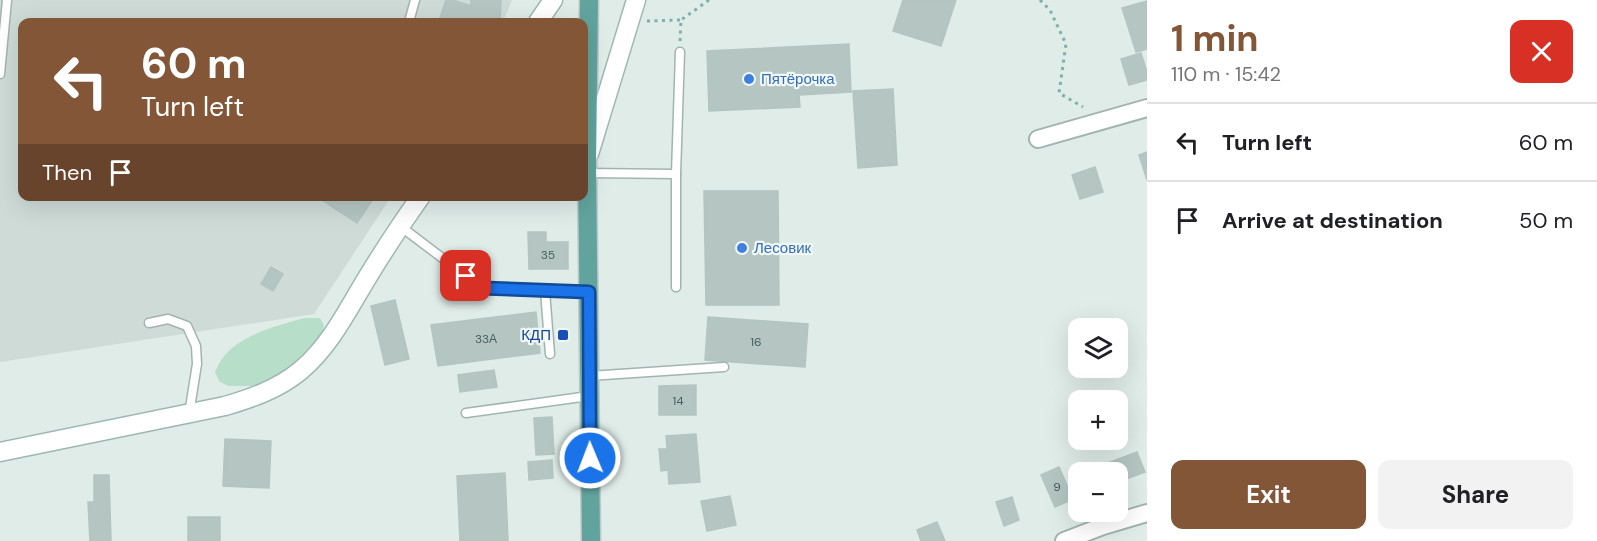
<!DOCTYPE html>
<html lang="en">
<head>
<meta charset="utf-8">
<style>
  :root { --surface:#fff; --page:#f2f2f2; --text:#202124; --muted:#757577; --line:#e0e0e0; --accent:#825637 }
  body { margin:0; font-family:"DM Sans",sans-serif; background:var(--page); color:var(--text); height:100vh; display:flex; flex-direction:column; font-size:22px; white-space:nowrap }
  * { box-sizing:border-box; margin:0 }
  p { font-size:20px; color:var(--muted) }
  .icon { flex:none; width:33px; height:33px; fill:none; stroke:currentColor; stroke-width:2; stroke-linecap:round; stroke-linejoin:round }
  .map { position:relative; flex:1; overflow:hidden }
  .drawer { display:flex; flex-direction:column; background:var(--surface); width:450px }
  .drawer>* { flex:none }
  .top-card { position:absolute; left:18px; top:18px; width:570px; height:183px; border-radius:12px; box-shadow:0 6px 24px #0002; background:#825637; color:#fff; overflow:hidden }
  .fabs { position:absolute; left:1068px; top:318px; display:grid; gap:12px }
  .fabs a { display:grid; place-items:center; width:60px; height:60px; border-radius:12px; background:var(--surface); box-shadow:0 6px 24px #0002; font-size:30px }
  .pin { position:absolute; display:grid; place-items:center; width:51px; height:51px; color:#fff; margin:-26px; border-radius:12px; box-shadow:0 3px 9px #0006 }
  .me { position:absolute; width:66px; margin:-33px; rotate:359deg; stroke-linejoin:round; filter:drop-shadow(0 0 4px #0008) }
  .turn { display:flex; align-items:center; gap:21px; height:126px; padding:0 24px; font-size:27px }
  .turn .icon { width:78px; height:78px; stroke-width:2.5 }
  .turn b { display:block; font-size:42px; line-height:51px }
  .then { display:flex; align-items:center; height:57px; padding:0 24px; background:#0003; gap:12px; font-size:22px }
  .round { display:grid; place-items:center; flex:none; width:63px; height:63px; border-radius:12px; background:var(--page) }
  .head { display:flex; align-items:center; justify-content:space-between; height:102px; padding:0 24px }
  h1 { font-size:36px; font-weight:700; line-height:45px; color:var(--accent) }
  .action { display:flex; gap:12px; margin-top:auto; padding:12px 24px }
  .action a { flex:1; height:69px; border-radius:12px; background:var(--accent); color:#fff; font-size:24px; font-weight:700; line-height:69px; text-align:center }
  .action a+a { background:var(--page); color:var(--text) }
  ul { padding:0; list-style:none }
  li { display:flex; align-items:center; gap:18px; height:78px; padding:0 24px; border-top:2px solid var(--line) }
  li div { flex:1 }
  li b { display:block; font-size:22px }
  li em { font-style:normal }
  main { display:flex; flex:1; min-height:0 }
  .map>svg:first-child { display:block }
</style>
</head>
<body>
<main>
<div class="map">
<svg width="1147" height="541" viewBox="0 0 1147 541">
  <rect width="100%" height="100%" fill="#dfece8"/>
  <path fill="#cedbd7" d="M0,0h512l-9,22h-481v174l369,1 -77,117 -314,48z"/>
  <path fill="#b7dec8" d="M305,318h15l4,7 -2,9 -35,36 -34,16h-25l-9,-5 -4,-9c2,-4 4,-9 7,-13 17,-24 56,-34 83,-41z"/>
  <g fill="#b5c6c2" stroke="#b2c5c1" stroke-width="1.5">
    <path d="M446,0h7l18,6v-6h30l-1,22h-48l-12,-4z"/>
    <path d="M903,0h53l-15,46 -48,-15z"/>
    <path d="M1147,1v48l-11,3 -14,-44z"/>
    <path d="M849,44l2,48 -52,3 1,12 -91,4 -2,-60z"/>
    <path d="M1141,53l6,19v8l-18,5 -8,-26z"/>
    <path d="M893,89l4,76 -39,3 -5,-77z"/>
    <path d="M1147,152v28l-8,-25z"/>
    <path d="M1095,167l8,25 -23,7 -8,-24z"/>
    <path d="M704,191h74l1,114h-73z"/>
    <path d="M316,196h59l-18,27z"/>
    <path d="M528,232h18v10h22v27h-39z"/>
    <path d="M271,267l12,7 -10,17 -12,-7z"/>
    <path d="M395,300l14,59 -24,6 -14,-59z"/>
    <path d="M536,312l4,41 -102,13 -7,-41z"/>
    <path d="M708,317l100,7 -3,43 -100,-7z"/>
    <path d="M494,370l3,17 -37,5 -2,-17z"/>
    <path d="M696,385v30h-37v-29z"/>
    <path d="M552,417l2,37 -18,1 -2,-37z"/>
    <path d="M696,434l4,48 -31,2 -1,-14 -7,1 -2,-22h8l-1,-13z"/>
    <path d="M225,439l46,2 -2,47 -46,-2z"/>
    <path d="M1137,452l8,20 -27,10v-10h-7l-3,-9z"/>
    <path d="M552,460l1,18 -24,2 -1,-18z"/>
    <path d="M1059,467l14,32 -18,8 -14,-32z"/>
    <path d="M505,473l3,68h-48l-3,-65z"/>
    <path d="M94,475h15l2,66h-21l-2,-39h6z"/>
    <path d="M730,496l6,29 -29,6 -6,-30z"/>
    <path d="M1012,497l7,23 -15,6 -8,-24z"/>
    <rect x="188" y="517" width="32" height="24"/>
    <path d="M937,522l8,19h-24l-4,-11z"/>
  </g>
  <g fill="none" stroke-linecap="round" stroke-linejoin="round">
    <defs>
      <g id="service">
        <path d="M409,22l6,-22"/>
        <path d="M0,74l7,-74"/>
        <path d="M587,173l89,1"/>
        <path d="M400,226l82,62 106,4"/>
        <path d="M676,287v-113l4,-122"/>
        <path d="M545,291l5,63"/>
        <path d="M149,323l19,-4 19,7 9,20 1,18 -8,50"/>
        <path d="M589,376l135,-9"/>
        <path d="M466,413l123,-17"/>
      </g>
      <g id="minor">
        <path d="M1038,139l109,-31"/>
        <path d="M1064,541l39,-15 44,-13"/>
      </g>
      <g id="secondary">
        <path d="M538,22l15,-22"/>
        <path d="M589,154l47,-154"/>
        <path d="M0,452l225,-46c27,-8 53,-17 75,-35 30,-25 47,-60 67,-93 17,-28 35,-55 54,-82"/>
      </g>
      <path id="primary" d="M589,0l-2,163 4,378"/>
    </defs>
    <use href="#service" stroke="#a2b4b0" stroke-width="11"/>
    <use href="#minor" stroke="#a2b4b0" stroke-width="20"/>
    <use href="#secondary" stroke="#9db8b3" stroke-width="21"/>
    <use href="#primary" stroke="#c0c9c8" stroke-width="21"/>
    <g stroke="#7eb1aa" stroke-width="3" stroke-dasharray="3 4.5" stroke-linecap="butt">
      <path d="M1040,0l10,10 16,34 -7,49 24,14"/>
      <path d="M647,21l34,-1"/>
      <path d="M680,41l1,-21 28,-20"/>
    </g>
    <use href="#service" stroke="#fff" stroke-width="8"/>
    <use href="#minor" stroke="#fff" stroke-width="16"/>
    <use href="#secondary" stroke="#fff" stroke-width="18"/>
    <use href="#primary" stroke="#61a49e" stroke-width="18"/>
  </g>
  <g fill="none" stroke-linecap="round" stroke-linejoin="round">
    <defs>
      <path id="route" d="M466,276l16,12 107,4 1,166"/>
    </defs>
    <use href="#route" stroke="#114b97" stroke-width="15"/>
    <use href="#route" stroke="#1a73e8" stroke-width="10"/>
  </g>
  <g fill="#3f7fe0" stroke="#f0f8f5" stroke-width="2">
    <circle cx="749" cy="79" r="6"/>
    <circle cx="742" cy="248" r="6"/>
  </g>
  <rect fill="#1a4fb4" stroke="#f0f8f5" stroke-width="2" x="557" y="329" width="12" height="12" rx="3"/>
  <g text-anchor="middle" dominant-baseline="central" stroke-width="4.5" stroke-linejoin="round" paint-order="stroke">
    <g font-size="12" fill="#445f5c">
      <text x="548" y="255">35</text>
      <text x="486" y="339">33А</text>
      <text x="756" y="342">16</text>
      <text x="678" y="401">14</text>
      <text x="1057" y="487">9</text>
    </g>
    <g font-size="15" fill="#366cbe" stroke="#f0f8f5" text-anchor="start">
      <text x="761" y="79">Пятёрочка</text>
      <text x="754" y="248">Лесовик</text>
    </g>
    <g font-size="15" fill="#164399" stroke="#f0f8f5" text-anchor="end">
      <text x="551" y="335">КДП</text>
    </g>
  </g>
</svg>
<div class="fabs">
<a><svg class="icon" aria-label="layers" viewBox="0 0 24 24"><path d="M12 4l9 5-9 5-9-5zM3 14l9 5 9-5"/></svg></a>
<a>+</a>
<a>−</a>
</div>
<div class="pin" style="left:466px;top:276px;background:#d93025"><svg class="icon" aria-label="arrive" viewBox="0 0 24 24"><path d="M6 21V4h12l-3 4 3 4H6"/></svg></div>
<svg class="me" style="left:590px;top:458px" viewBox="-20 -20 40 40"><circle r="17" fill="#1a73e8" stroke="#fff" stroke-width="3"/><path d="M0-11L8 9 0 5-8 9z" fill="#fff"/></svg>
<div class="top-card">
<div class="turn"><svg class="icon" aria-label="left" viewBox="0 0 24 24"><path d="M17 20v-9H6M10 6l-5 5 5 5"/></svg><div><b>60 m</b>Turn left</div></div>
<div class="then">Then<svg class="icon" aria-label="arrive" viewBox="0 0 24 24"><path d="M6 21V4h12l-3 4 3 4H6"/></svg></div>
</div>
</div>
<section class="drawer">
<div class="head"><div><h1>1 min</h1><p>110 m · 15:42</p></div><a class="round" style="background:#d93025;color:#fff"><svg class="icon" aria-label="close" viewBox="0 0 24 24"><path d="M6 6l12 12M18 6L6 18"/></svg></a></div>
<ul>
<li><svg class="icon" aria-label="left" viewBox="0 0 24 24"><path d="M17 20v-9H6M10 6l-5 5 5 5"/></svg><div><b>Turn left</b></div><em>60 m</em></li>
<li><svg class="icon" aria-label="arrive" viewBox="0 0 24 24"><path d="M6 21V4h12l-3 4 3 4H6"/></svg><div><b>Arrive at destination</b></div><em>50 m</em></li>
</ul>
<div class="action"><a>Exit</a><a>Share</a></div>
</section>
</main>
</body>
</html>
